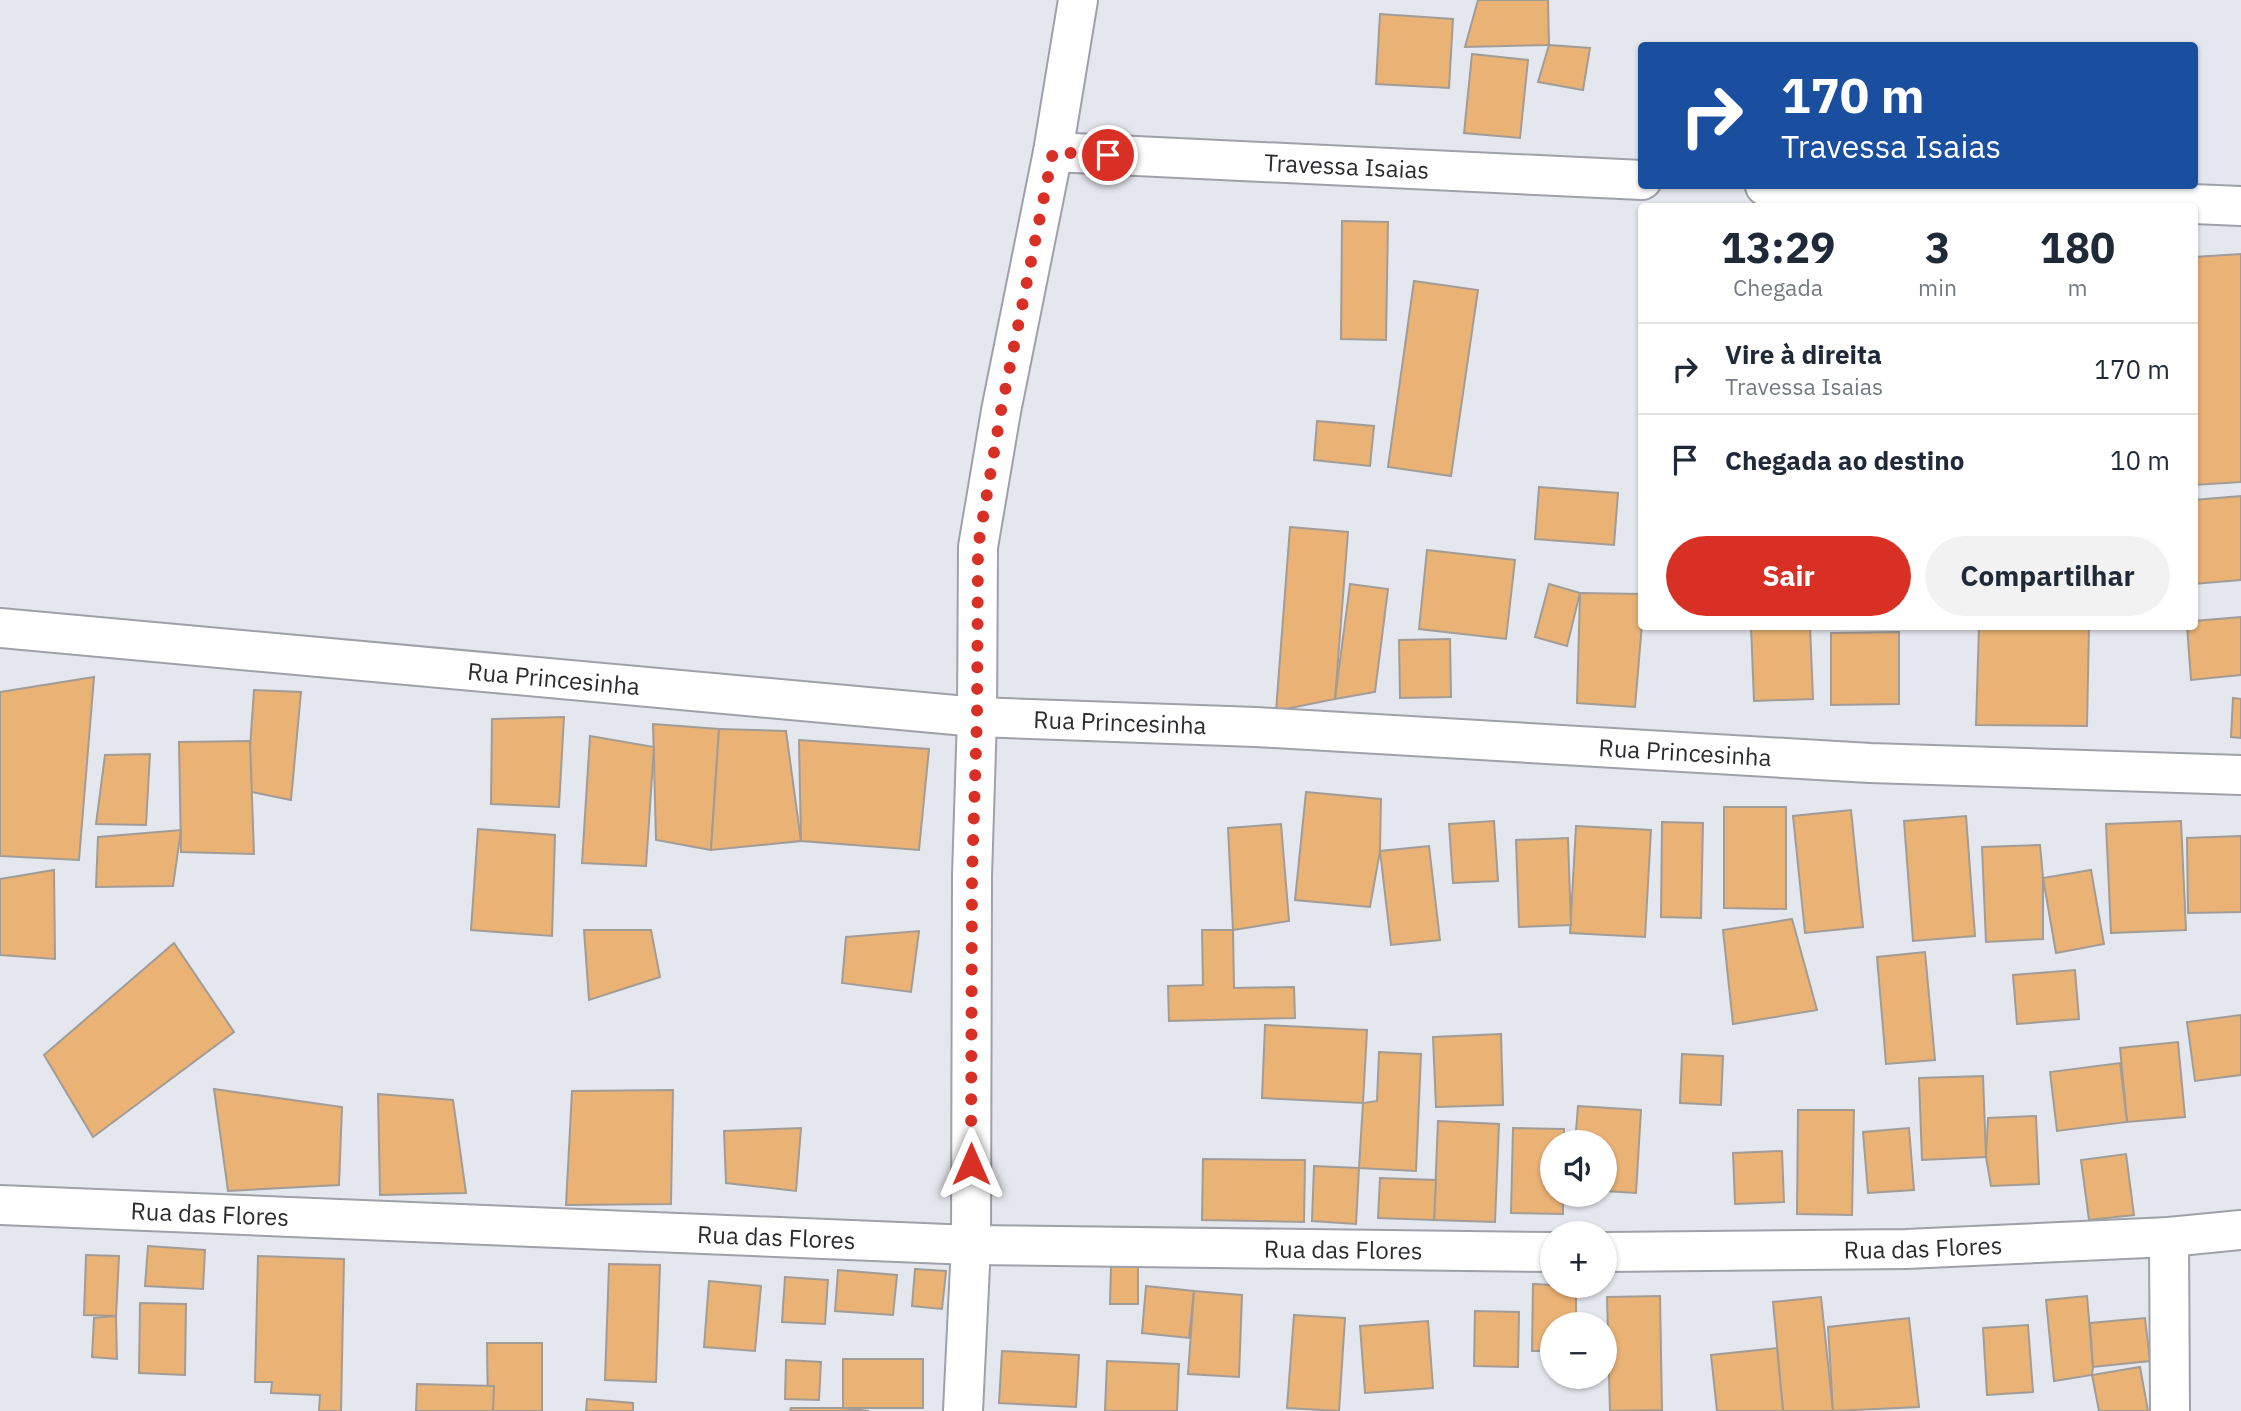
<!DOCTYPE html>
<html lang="pt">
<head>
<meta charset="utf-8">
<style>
  :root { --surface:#fff; --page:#f2f2f3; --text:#1f2937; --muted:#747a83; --line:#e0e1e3; --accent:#d93025 }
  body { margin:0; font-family:"IBM Plex Sans",sans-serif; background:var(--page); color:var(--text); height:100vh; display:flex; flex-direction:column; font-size:26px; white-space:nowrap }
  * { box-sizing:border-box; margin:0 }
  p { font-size:23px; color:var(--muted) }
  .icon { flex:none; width:38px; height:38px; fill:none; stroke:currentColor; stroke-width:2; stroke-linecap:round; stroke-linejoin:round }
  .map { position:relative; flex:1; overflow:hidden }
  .side { position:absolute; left:1638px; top:203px; width:560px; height:427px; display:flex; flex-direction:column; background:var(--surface); border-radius:7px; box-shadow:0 2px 5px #0004 }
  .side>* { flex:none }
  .hud { position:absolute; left:1638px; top:42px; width:560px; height:147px; border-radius:7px; box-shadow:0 2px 5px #0004; background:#1a4fa0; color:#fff; overflow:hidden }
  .controls { position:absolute; left:1540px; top:1130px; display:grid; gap:14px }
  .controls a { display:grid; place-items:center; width:77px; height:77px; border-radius:50%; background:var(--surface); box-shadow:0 2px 5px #0004; font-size:35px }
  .pin { position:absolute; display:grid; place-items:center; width:60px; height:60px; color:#fff; margin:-30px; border:4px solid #fff; border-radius:50%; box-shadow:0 2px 7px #0007 }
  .me { position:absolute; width:77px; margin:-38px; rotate:0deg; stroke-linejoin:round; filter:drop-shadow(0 0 5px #0008) }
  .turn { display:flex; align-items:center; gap:24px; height:147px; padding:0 28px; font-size:32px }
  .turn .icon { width:91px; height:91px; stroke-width:2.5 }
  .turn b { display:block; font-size:49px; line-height:60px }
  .eta { display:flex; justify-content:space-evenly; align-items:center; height:119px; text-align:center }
  .eta b { font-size:42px; font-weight:700; line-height:49px }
  .cta { display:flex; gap:14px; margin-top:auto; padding:14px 28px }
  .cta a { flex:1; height:80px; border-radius:42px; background:var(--accent); color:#fff; font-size:28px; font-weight:700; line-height:80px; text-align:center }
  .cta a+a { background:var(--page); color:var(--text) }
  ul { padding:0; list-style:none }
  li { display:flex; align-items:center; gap:21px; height:91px; padding:0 28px; border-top:2px solid var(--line) }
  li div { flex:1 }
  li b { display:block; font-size:26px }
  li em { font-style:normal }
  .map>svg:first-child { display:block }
</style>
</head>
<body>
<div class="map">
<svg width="2241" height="1411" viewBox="0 0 2241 1411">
  <rect width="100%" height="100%" fill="#e5e7ee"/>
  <g fill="#eab275" stroke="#a29c97" stroke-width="2">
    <path d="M1478,0h70l1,45 -84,2z"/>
    <path d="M1380,14l73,5 -4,69 -73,-4z"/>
    <path d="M1549,45l41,3 -7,42 -45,-8z"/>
    <path d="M1472,54l56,6 -8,78 -56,-5z"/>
    <path d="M1342,221l46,1 -2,118 -45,-1z"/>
    <path d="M2241,254v228l-47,3v-228z"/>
    <path d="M1414,281l64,9 -27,186 -63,-9z"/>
    <path d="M1317,421l57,5 -4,40 -56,-6z"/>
    <path d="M1539,487l79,6 -4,52 -79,-6z"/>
    <path d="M2241,496v84l-47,4v-84z"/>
    <path d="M1290,527l58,5 -13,167 -59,12z"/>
    <path d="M1427,550l88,10 -9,79 -87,-10z"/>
    <path d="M1350,584l38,5 -13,103 -40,7z"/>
    <path d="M1549,584l31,9 -13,53 -32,-9z"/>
    <path d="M1580,593l62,1v30l-7,83 -58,-4z"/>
    <path d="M2241,617v58l-50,5 -4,-54h7v-5z"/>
    <path d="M1751,626h59l3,73 -59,2z"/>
    <path d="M1979,626h110l-2,100 -111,-1z"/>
    <path d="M1899,632v72l-68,1v-72z"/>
    <path d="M1450,639l1,58 -51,1 -1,-58z"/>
    <path d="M94,677l-15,183 -79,-4v-164z"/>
    <path d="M254,690l47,2 -10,108 -44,-9z"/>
    <path d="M2233,698l8,1v39l-10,-1z"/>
    <path d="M564,717l-5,90 -68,-3 1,-85z"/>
    <path d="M653,724l66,5 -8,121 -55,-10z"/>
    <path d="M719,729l67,2 15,110 -90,9z"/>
    <path d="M590,736l64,11 -8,119 -64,-3z"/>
    <path d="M799,740l130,9 -10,101 -118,-9z"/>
    <path d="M250,741l4,113 -73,-2 -2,-110z"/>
    <path d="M150,754l-4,71 -50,-1 9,-69z"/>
    <path d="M1306,792l75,7 -1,52 -10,56 -75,-7z"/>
    <path d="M1724,807h62v102l-62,-1z"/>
    <path d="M1851,810l12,117 -58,6 -12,-117z"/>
    <path d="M1966,816l9,120 -62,5 -9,-120z"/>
    <path d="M1494,821l4,60 -45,2 -4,-59z"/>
    <path d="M2181,821l5,109 -75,3 -5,-109z"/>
    <path d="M1662,822l41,1 -2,95 -40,-1z"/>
    <path d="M1281,824l8,97 -56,9 -5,-102z"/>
    <path d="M1576,826l75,4 -6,107 -75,-4z"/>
    <path d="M478,829l77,6 -3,101 -81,-6z"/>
    <path d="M181,830l-8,56 -77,1 2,-50z"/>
    <path d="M2241,836v76l-53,1 -1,-75z"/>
    <path d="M1568,838l3,87 -52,2 -3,-87z"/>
    <path d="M2040,845l3,33v61l-57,3 -4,-95z"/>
    <path d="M1429,846l11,94 -49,5 -11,-94z"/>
    <path d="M54,870l1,89 -55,-4v-76z"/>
    <path d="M2091,870l13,74 -48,9 -13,-75z"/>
    <path d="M1792,919l25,91 -84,14 -10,-94z"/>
    <path d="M584,930h67l9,47 -71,23z"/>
    <path d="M1202,930h31l1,58 60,-1 1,31 -126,3 -1,-35 35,-1z"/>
    <path d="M919,931l-8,61 -69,-9 4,-46z"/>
    <path d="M174,943l60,89 -141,105 -49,-82z"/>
    <path d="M1925,952l10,108 -49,4 -9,-107z"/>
    <path d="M2075,970l4,49 -62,5 -4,-49z"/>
    <path d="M2241,1015v60l-46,6 -8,-59z"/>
    <path d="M1265,1025l102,5 -4,73 -101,-5z"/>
    <path d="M1501,1034l2,71 -67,2 -3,-70z"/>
    <path d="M2178,1042l7,75 -58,5 -7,-74z"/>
    <path d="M1379,1052l42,2 -5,117 -57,-3 4,-65 14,-2z"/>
    <path d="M1682,1054l41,2 -2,49 -41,-2z"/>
    <path d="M2120,1063l7,59 -70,9 -7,-59z"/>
    <path d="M1983,1076l3,81 -64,3 -3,-82z"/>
    <path d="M214,1089l128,18 -3,78 -111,6z"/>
    <path d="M673,1090l-2,114 -105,1 6,-114z"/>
    <path d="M378,1094l75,6 13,93 -86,2z"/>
    <path d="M1578,1106l63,4 -5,83 -31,-2v-48h-30z"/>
    <path d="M1798,1110h56l-2,105 -55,-1z"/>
    <path d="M2036,1116l3,68 -48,2 -5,-29 2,-39z"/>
    <path d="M1438,1121l61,3 -4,98 -61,-2z"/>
    <path d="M801,1128l-5,63 -70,-8 -2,-52z"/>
    <path d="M1513,1128l51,1v14h-12v52h11v19l-52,-1z"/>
    <path d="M1909,1128l5,62 -46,3 -5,-61z"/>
    <path d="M1782,1151l2,51 -49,2 -2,-51z"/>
    <path d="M2126,1154l8,61 -45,5 -8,-60z"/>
    <path d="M1203,1159l102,1 -1,62 -102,-2z"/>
    <path d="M1314,1166l45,2 -3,56 -44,-3z"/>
    <path d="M1380,1178l56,2 -2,40 -56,-2z"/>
    <path d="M148,1246l57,4 -2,39 -58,-3z"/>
    <path d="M86,1255l33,1 -3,60 -32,-1z"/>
    <path d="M258,1256l86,3 -3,152h-22l1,-16 -49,-2 1,-11h-17z"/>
    <path d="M609,1264l51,1 -4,117 -51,-2z"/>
    <path d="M1111,1265h27v39h-28z"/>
    <path d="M915,1269l31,2 -4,38 -30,-3z"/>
    <path d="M838,1270l59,5 -4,40 -58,-4z"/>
    <path d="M785,1277l43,3 -3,44 -43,-2z"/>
    <path d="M709,1281l52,5 -6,65 -51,-4z"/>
    <path d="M1533,1284l43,2v39h-24v26h-20z"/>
    <path d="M1146,1286l48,5 -5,47 -47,-5z"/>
    <path d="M1194,1291l48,4 -3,82 -51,-3z"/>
    <path d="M1660,1296l2,114 -52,1 -3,-114z"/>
    <path d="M2087,1296l6,71 -1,8 -38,6 -8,-81z"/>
    <path d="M1821,1297l12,114h-50l-10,-109z"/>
    <path d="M140,1303l46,1 -1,71 -46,-2z"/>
    <path d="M1475,1311l44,1 -1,55 -44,-1z"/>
    <path d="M1294,1315l51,3 -6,93 -52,-3z"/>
    <path d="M116,1316l1,43 -25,-2 2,-39z"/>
    <path d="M1909,1318l10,89 -86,4 -5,-84z"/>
    <path d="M2145,1318l5,43 -57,6 -3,-44z"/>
    <path d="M1428,1321l5,67 -68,5 -5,-67z"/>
    <path d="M2028,1325l5,67 -46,3 -4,-67z"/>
    <path d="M487,1343h55v68h-54z"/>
    <path d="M1777,1348l6,63h-66l-6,-56z"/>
    <path d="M1002,1351l77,4 -3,52 -77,-4z"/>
    <rect x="843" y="1359" width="80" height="49"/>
    <path d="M786,1360l35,2 -2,38 -34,-1z"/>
    <path d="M1107,1361l72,3 -2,47h-72z"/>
    <path d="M2140,1367l8,44h-49l-7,-36z"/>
    <path d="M417,1384l77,2 -1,25h-77z"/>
    <path d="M587,1399l46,4v8h-47z"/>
    <path d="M791,1408h52l26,3h-79z"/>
  </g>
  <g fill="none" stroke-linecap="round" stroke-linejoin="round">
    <defs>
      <g id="minor">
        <path id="s1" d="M1053,152l589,28"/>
        <path d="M1765,186l476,20"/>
        <path id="s2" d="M0,628l977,89 279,10 614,36 371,12"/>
        <path id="s3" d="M0,1205l971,40 581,7"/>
        <path d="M2169,1237l1,174"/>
        <path id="s4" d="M1605,1252l301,-3 263,-12 72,-7"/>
        <path d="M963,1411l8,-166 1,-369 5,-159 1,-170 23,-136 52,-259 25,-152"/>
      </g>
    </defs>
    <use href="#minor" stroke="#9fa1a8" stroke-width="42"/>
    <use href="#minor" stroke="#fff" stroke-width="38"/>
  </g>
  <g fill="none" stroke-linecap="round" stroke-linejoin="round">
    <path stroke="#d93025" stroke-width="12" stroke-dasharray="0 21.6" d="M971,1164l1,-288 5,-159 1,-170 23,-136 52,-259 55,3"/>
  </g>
  <g text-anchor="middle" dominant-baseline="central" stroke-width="6" stroke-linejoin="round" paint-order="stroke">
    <g font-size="24" fill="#2b2c2f" stroke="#e5e7ee">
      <text stroke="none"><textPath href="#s1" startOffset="294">Travessa Isaias</textPath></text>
      <text stroke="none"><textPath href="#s2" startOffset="556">Rua Princesinha</textPath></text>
      <text stroke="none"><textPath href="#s2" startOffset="1124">Rua Princesinha</textPath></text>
      <text stroke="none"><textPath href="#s2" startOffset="1690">Rua Princesinha</textPath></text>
      <text stroke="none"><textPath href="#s3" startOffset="210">Rua das Flores</textPath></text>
      <text stroke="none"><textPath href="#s3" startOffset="777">Rua das Flores</textPath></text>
      <text stroke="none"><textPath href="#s4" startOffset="318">Rua das Flores</textPath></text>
      <text stroke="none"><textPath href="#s3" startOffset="1344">Rua das Flores</textPath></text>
    </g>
  </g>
</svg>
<div class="controls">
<a><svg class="icon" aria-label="sound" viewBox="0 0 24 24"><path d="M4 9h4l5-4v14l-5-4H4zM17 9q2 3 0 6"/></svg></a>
<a>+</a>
<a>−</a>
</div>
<div class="pin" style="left:1108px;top:155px;background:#d93025"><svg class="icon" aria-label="arrive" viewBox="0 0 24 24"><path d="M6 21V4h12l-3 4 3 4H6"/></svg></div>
<svg class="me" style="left:971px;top:1164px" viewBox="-20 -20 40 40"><path d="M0-17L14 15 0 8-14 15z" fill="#d93025" stroke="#fff" stroke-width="4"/></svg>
<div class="hud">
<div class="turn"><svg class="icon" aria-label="right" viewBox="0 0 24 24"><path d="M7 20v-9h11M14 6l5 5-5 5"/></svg><div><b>170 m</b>Travessa Isaias</div></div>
</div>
<section class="side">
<div class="eta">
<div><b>13:29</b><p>Chegada</p></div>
<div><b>3</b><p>min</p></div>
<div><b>180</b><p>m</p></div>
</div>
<ul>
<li><svg class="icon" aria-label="right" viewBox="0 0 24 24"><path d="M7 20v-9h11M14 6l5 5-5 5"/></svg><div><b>Vire à direita</b><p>Travessa Isaias</p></div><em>170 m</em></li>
<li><svg class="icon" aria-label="arrive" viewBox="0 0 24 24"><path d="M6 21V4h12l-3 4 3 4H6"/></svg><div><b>Chegada ao destino</b></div><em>10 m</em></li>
</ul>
<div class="cta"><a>Sair</a><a>Compartilhar</a></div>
</section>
</div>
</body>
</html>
